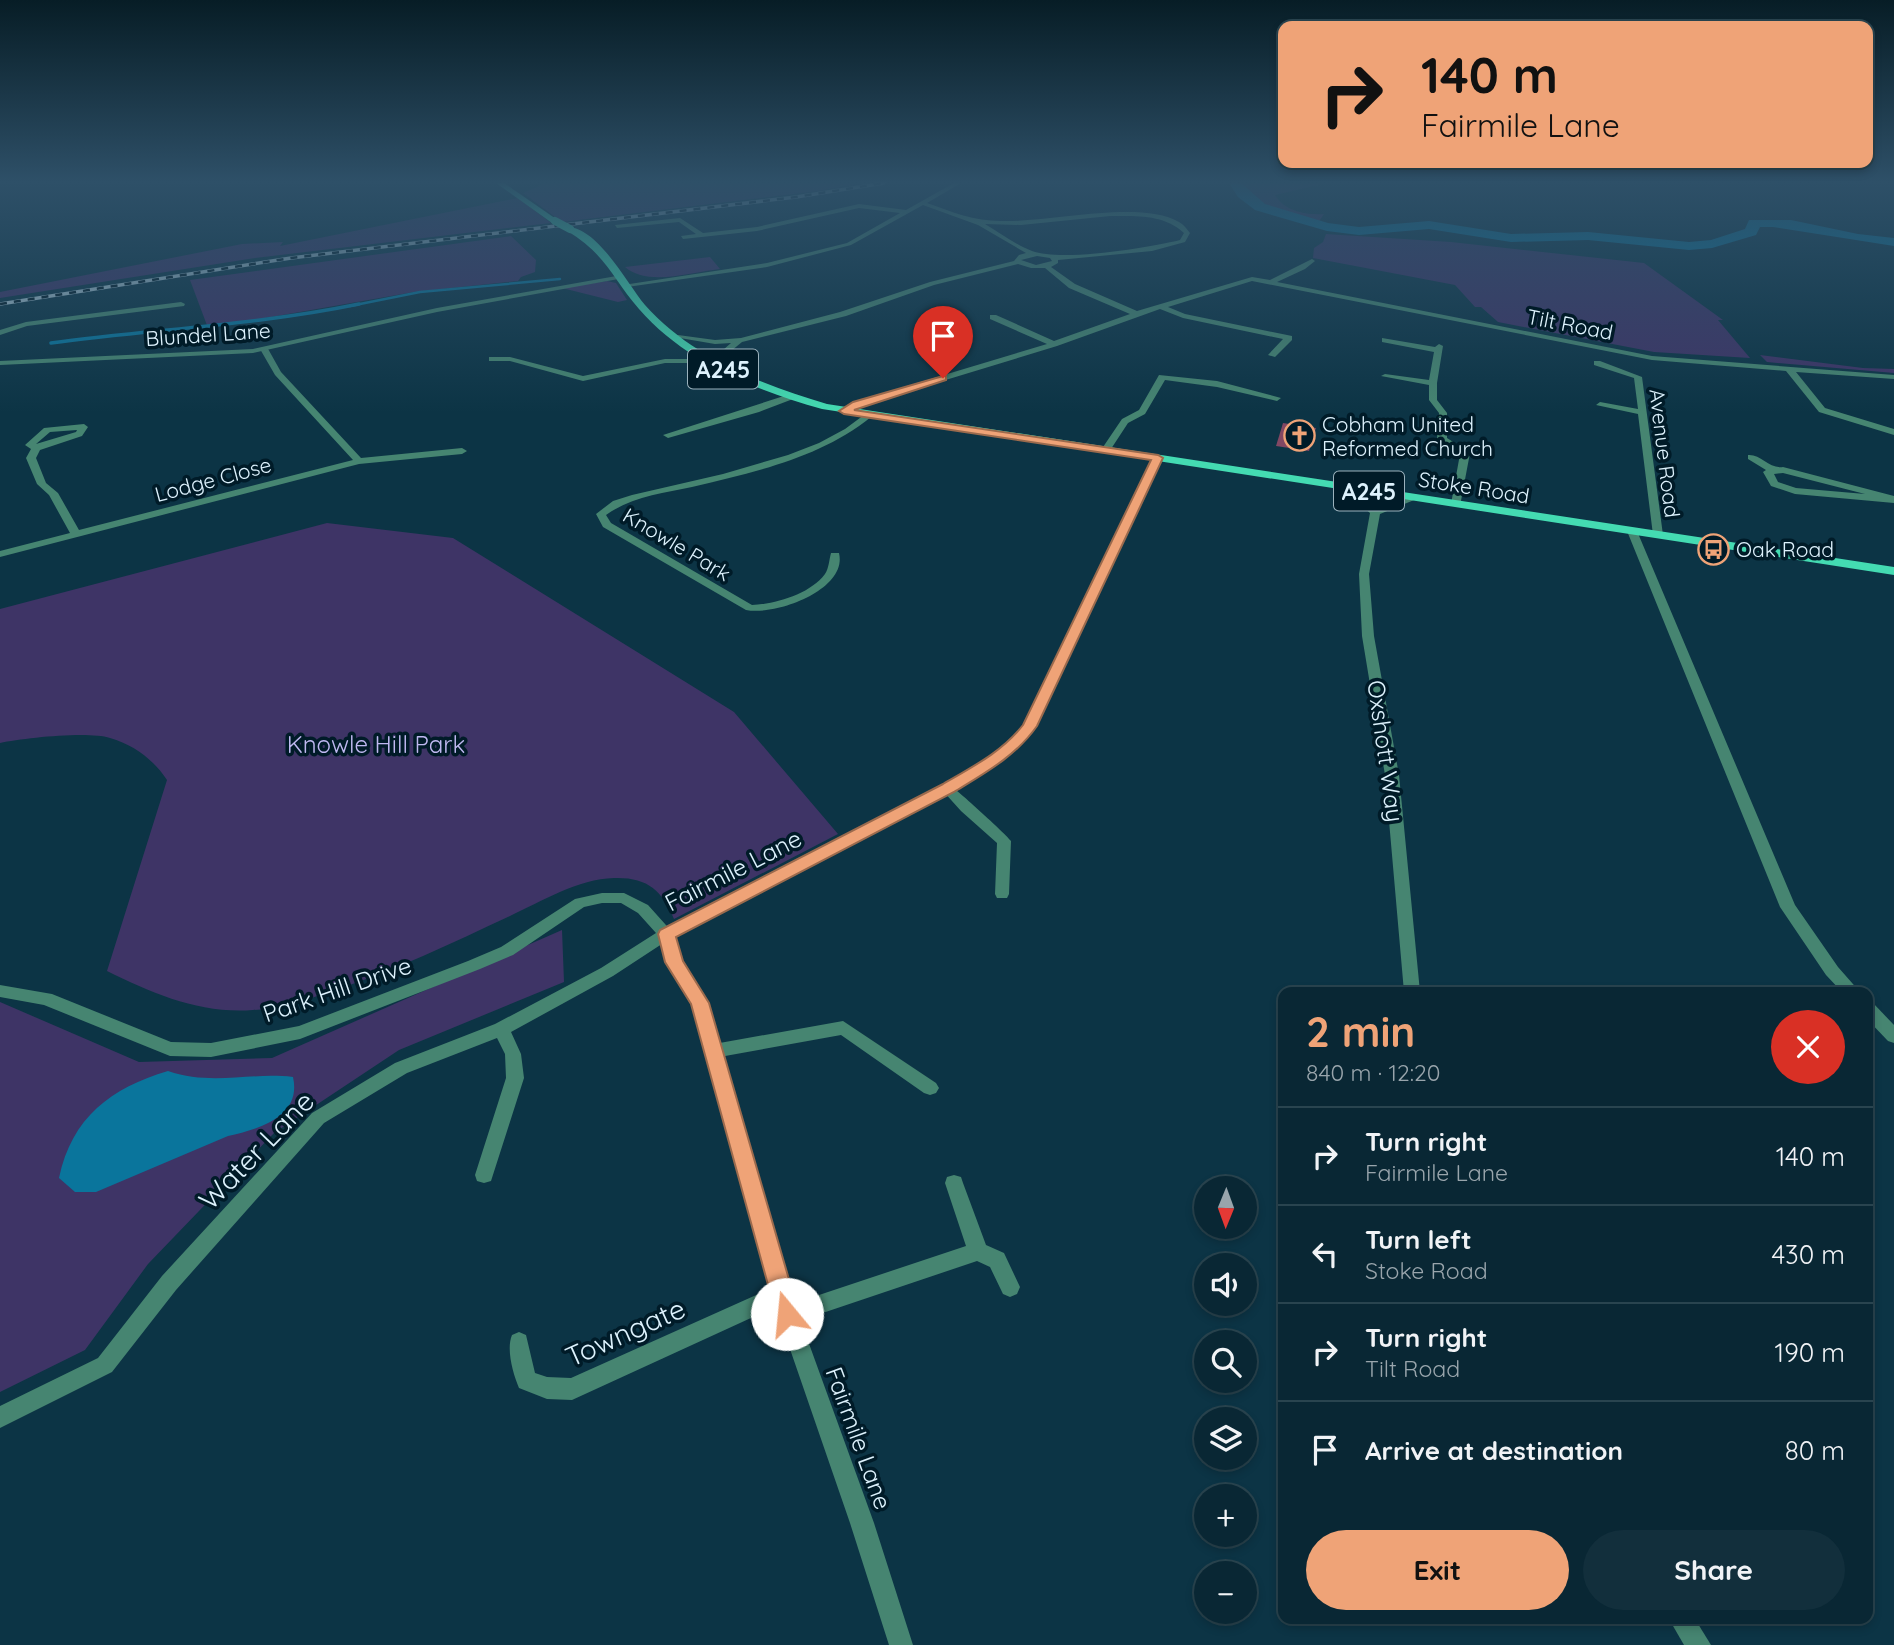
<!DOCTYPE html>
<html lang="en">
<head>
<meta charset="utf-8">
<style>
  :root { --surface:#092734; --page:#122f3c; --text:#f1f3f6; --muted:#99a5ac; --line:#29444f; --accent:#efa377 }
  body { margin:0; font-family:Quicksand,sans-serif; background:var(--page); color:var(--text); height:100vh; display:flex; flex-direction:column; font-size:26px; white-space:nowrap }
  * { box-sizing:border-box; margin:0 }
  p { font-size:23px; color:var(--muted) }
  .icon { flex:none; width:38px; height:38px; fill:none; stroke:currentColor; stroke-width:2; stroke-linecap:round; stroke-linejoin:round }
  .map { position:relative; flex:1; overflow:hidden }
  .sheet { position:absolute; left:1278px; top:987px; width:595px; height:637px; display:flex; flex-direction:column; background:var(--surface); border-radius:14px; box-shadow:0 4px 10px #0003,0 0 0 2px var(--line) }
  .sheet>* { flex:none }
  .top-card { position:absolute; left:1278px; top:21px; width:595px; height:147px; border-radius:14px; box-shadow:0 4px 10px #0003,0 0 0 2px var(--line); background:#efa377; color:#111; overflow:hidden }
  .needle { width:46px; rotate:181deg }
  .buttons { position:absolute; left:1194px; top:1176px; display:grid; gap:14px }
  .buttons a { display:grid; place-items:center; width:63px; height:63px; border-radius:50%; background:var(--surface); box-shadow:0 4px 10px #0003,0 0 0 2px var(--line); font-size:35px }
  .pin { position:absolute; display:grid; place-items:center; width:60px; height:60px; color:#fff; margin:-72px -30px; border-radius:50% 50% 50% 0; rotate:-45deg; box-shadow:0 0 7px #0007 }
  .pin .icon { rotate:45deg }
  .me { position:absolute; width:77px; margin:-38px; rotate:343deg; stroke-linejoin:round; filter:drop-shadow(0 0 5px #0008) }
  .turn { display:flex; align-items:center; gap:24px; height:147px; padding:0 28px; font-size:32px }
  .turn .icon { width:91px; height:91px; stroke-width:2.5 }
  .turn b { display:block; font-size:49px; line-height:60px }
  .round { display:grid; place-items:center; flex:none; width:74px; height:74px; border-radius:37px; background:var(--page) }
  .head { display:flex; align-items:center; justify-content:space-between; height:119px; padding:0 28px }
  h1 { font-size:42px; font-weight:800; line-height:52px; color:var(--accent) }
  .action { display:flex; gap:14px; margin-top:auto; padding:14px 28px }
  .action a { flex:1; height:80px; border-radius:42px; background:var(--accent); color:#111; font-size:28px; font-weight:800; line-height:80px; text-align:center }
  .action a+a { background:var(--page); color:var(--text) }
  ul { padding:0; list-style:none }
  li { display:flex; align-items:center; gap:21px; height:98px; padding:0 28px; border-top:2px solid var(--line) }
  li div { flex:1 }
  li b { display:block; font-size:26px }
  li em { font-style:normal }
  .map>svg:first-child { display:block }
</style>
</head>
<body>
<div class="map">
<svg width="1894" height="1645" viewBox="0 0 1894 1645">
  <rect width="100%" height="100%" fill="#0c3445"/>
  <g fill="#3e3466">
    <path d="M546,183h316l-44,8 -256,31 -39,-29z"/>
    <path d="M1242,183h85l-52,12c11,17 31,20 49,19l-6,9c-30,-8 -57,-14 -76,-40z"/>
    <path d="M518,198l33,25 -296,35 -255,40v-6l242,-48 41,-2 -3,4z"/>
    <path d="M1326,234l125,8 193,21 79,57h-5l32,38 -96,-6 -156,-30 -17,-15h-6l-20,-22 -142,-27 1,-10 9,-6z"/>
    <path d="M511,236l25,24 -1,12 -14,5 -3,4 -104,11 -206,36 -18,-48z"/>
    <path d="M710,257l10,12c-29,3 -72,18 -95,-2z"/>
    <path d="M607,281l9,2 11,17 -9,2 -56,-14z"/>
    <path d="M1760,355l103,13 31,1v4l-127,-11z"/>
    <path d="M327,523l126,15 281,174 104,122 -164,85c-12,-29 -27,-42 -60,-41 -36,1 -72,23 -104,38 -58,27 -114,54 -175,74 -27,9 -53,19 -82,20 -53,4 -99,-16 -146,-39l60,-191c-13,-20 -33,-35 -57,-42 -22,-7 -86,0 -110,5v-134z"/>
    <path d="M562,930l2,52 -165,68 -125,83 -126,131 -63,86 -85,42v-390l139,60 133,-4z"/>
  </g>
  <path fill="#0a759c" d="M168,1071c44,15 81,1 125,6 9,40 -34,52 -65,59l-132,56h-21l-16,-14c13,-61 52,-90 109,-107z"/>
  <g fill="none" stroke-linecap="round" stroke-linejoin="round">
    <path stroke="#0a759c" stroke-width="2.5" d="M350,306l70,-14 140,-13"/>
    <path stroke="#0a759c" stroke-width="3.5" d="M51,343c103,-14 206,-18 308,-39"/>
    <path fill="#0a759c" fill-rule="evenodd" d="M1229,183h12l24,21 63,19 31,4 70,-6 82,13 77,-2 101,10 22,-2 34,-11 4,-9h42l67,14 36,4v8l-121,-19h-13l-4,8 -44,13 -23,2 -101,-10 -77,2 -82,-13 -70,6 -32,-4 -72,-21 -17,-13z"/>
  </g>
  <path fill="#824763" d="M1283,423l33,5 -7,23 -33,-5z"/>
  <g fill="none" stroke-linecap="round" stroke-linejoin="round">
    <g fill="#468571" fill-rule="evenodd">
      <path d="M954,183h7l-34,20c25,9 47,18 74,18 44,2 140,-22 178,1 4,2 8,7 11,11l-5,9 -33,9 -94,9v3l-7,4 24,17 62,27 115,-34 18,3 42,-21 3,2 -10,8 -28,13 375,74 242,19v4l-98,-7 29,36 69,21v6l-75,-23 -33,-41 -134,-11 -400,-79 -84,26 17,7 107,22v4l-17,17 -7,-2 15,-16 -100,-21 -23,-9 -103,37 -197,60 -13,7h-6v-4l13,-7 193,-58 -57,-25v-4h6l58,26 76,-27 -61,-26 -24,-20h-14l-13,-4 -84,21 -88,31 -104,26 -11,9 -3,19 -4,2 -4,-2 3,-20 8,-7 -16,1 -41,-7 4,-2 37,5 26,-2 99,-26 90,-30 84,-21 5,-6 7,-2 -48,-28 -55,-20 -72,40 -84,22 -140,20 -4,-2 144,-22 80,-20 53,-30 -41,-5 -102,23 -74,8 -2,-3 15,-2 -17,-12 -62,6 -2,-3 65,-7 23,15 54,-6 102,-23 47,6zM1110,216c26,0 54,-2 74,17l-4,7c-32,8 -119,22 -148,11 -16,-6 -32,-18 -47,-27l36,1zM1037,256l13,2 2,3 -16,4 -15,-5z"/>
      <path d="M181,302l4,2 -1,2 -157,20 -27,9v-5l26,-8z"/>
      <path d="M1382,338l53,9 4,-3 4,2 -6,37v17l10,13v25l23,15 -10,53 -9,-2 9,-50 -23,-15 2,-26 -10,-13v-15l-48,-9 4,-2 44,6 5,-28 -52,-10z"/>
      <path d="M264,347h3l14,25 80,86 101,-10 5,3 -5,3 -103,10 -359,93v-6l70,-18 -21,-38 -12,-11 -11,-26 5,-9 -6,-4 19,-17 40,-4 4,3 -6,9 -42,14 -4,8 10,25 12,10 21,37 274,-70 -78,-85 -15,-26zM77,430l-1,2 -40,12 14,-12z"/>
      <path d="M492,357h18l73,19 82,-17h45l4,2 -4,2h-45l-82,18 -73,-20h-21v-4z"/>
      <path d="M1594,361h6l42,16 21,158 -1,2h-8l-1,-2 -15,-121 -42,-9 4,-3 38,7 -4,-31 -40,-13z"/>
      <path d="M1159,375l58,6 64,17 -4,3 -60,-14 -52,-7 -20,34 -17,9 -19,29h-6l-2,-2 21,-31 17,-9z"/>
      <path d="M790,394l4,3 -1,2 -34,13 -91,26 -5,-3z"/>
      <path d="M868,412l3,1v4c-51,41 -116,55 -179,70 -29,6 -61,10 -86,28l5,8 141,82c24,-1 58,-11 73,-31 4,-6 4,-14 6,-21h8c9,37 -64,63 -93,57l-143,-83 -7,-13 17,-13 19,-6 91,-21 65,-19 31,-12 26,-14z"/>
      <path d="M1748,455c13,-1 21,14 35,12l111,29v7l-99,-9 -24,-8 -8,-14 3,-2 -18,-11zM1783,473l82,21 -69,-6 -18,-6 -4,-8z"/>
      <path d="M1343,486h6l27,22 38,-13 5,3 -39,16 -11,60 5,62 25,139 21,217h-16l-19,-217 -23,-139 -3,-62 11,-61 -27,-23z"/>
      <path d="M1632,528l5,3 158,374 43,62 22,25h-18l-16,-17 -46,-68 -153,-376z"/>
      <path d="M948,784c4,1 59,51 63,57l-2,53 -2,4h-10l-2,-4 2,-51 -36,-32 -18,-20 -2,-3z"/>
      <path d="M602,893h22l24,12 26,29 -3,4 -58,38 -102,56 10,22 3,24 -33,103 -7,2 -7,-2 -2,-6 31,-97 -1,-24 -8,-16 -90,35 -83,50 -148,167 -64,82 -112,56v-22l98,-48 64,-82 150,-163 83,-50 100,-39 106,-56 55,-35 -18,-20 -17,-10h-19l-18,4 -71,48 -33,14 -180,70 -89,18 -41,-1 -126,-51 -44,-8v-12l52,9 119,48 40,1 88,-17 169,-65 33,-14 74,-48z"/>
      <path d="M1867,1002l6,1 21,22v18l-6,-2 -21,-22z"/>
      <path d="M843,1021l93,62 3,5 -3,5 -6,2 -6,-2 -83,-58 -127,23 -6,-2 -2,-5 2,-5 6,-2z"/>
      <path d="M954,1175l7,2 2,6 23,62 18,8 16,34 -3,7 -7,3 -7,-3 -13,-27 -13,-6 -190,64 -7,-3 -3,-7 3,-7 186,-62 -21,-63 2,-6z"/>
      <path d="M781,1284l7,3 3,7 -3,7 -216,99 -25,-1 -28,-11c-6,-14 -13,-39 -7,-53l7,-3 7,3 9,38 12,4 24,1z"/>
      <path d="M1669,1619h26l16,26h-27z"/>
    </g>
    <g fill="#468571" fill-rule="evenodd">
      <path d="M622,275l2,3 -187,34 -184,41 -253,12v-4l253,-12 184,-41z"/>
      <path d="M1158,455l5,3 -127,268c-21,29 -53,47 -83,65l-279,146 8,24 26,42 83,291 83,229 39,122h-24l-39,-122 -79,-229 -79,-290 -26,-42 -8,-28 3,-4 282,-145c30,-18 59,-34 81,-60l129,-267z"/>
    </g>
    <g fill="#44dbb2" fill-rule="evenodd">
      <path d="M496,183h8l55,38 -7,2z"/>
      <path d="M567,227c31,0 61,58 78,78 46,52 117,80 182,99l1067,163v8l-1072,-166c-66,-19 -136,-46 -183,-100 -27,-31 -33,-55 -72,-78z"/>
    </g>
    <defs>
      <path id="rail" d="M0,304l291,-46 505,-61 88,-14"/>
    </defs>
    <use href="#rail" stroke="#a5bfcc" stroke-width="3.5"/>
    <use href="#rail" stroke="#001b28" stroke-width="2.5" stroke-dasharray="7" stroke-linecap="butt"/>
    <path stroke="#44dbb2" stroke-width="8" d="M555,221l15,8"/>
  </g>
  <linearGradient id="sky" x2="0" y2="1"><stop stop-color="#071d26"/><stop offset="0.44" stop-color="#2e5068"/><stop offset="1" stop-color="#2e5068" stop-opacity="0"/></linearGradient>
  <rect width="1894" height="413" fill="url(#sky)"/>
  <path fill="#efa377" stroke="#9b6a4d" stroke-width="2" d="M943,376h3v4l-92,30 304,45 5,3 -126,268c-21,30 -52,47 -83,66l-278,145 7,24 26,42 90,311 -4,9 -8,3 -8,-3 -3,-9 -85,-310 -26,-42 -7,-28 2,-4 283,-146c29,-17 59,-32 80,-59l128,-265 -307,-46 -5,-3 14,-9z"/>
  <defs>
    <symbol id="church-ring" viewBox="-11 -11 22 22"><circle r="9.5" fill="#001b28" stroke="#efa377" stroke-width="1.5"/><path d="M-1.2-6h2.4v3.5h3.3v2.4h-3.3V6h-2.4V-.1h-3.3v-2.4h3.3Z" fill="#efa377"/></symbol>
    <symbol id="bus-ring" viewBox="-11 -11 22 22"><circle r="9.5" fill="#001b28" stroke="#efa377" stroke-width="1.5"/><path d="M-5-6H5V4H4V6H2V4H-2V6H-4V4H-5ZM-3.5-4V0h7V-4ZM-3.5 1.2v1.5H-2V1.2ZM2 1.2v1.5H3.5V1.2Z" fill="#efa377"/></symbol>
  </defs>
  <g fill-rule="evenodd">
    <use href="#church-ring" x="1282" y="418" width="35" height="35"/>
    <use href="#bus-ring" x="1696" y="532" width="35" height="35"/>
  </g>
  <g text-anchor="middle" dominant-baseline="central" stroke-width="7" stroke-linejoin="round" paint-order="stroke">
    <g font-size="21" fill="#ddf2fd" stroke="#001b28">
      <text transform="translate(1570 324) rotate(11)">Tilt Road</text>
      <text transform="translate(208 334) rotate(-4)">Blundel Lane</text>
      <text transform="translate(1665 453) rotate(83)">Avenue Road</text>
      <text transform="translate(213 479) rotate(-15)">Lodge Close</text>
      <text transform="translate(1474 487) rotate(9)">Stoke Road</text>
      <text transform="translate(677 544) rotate(31)">Knowle Park</text>
    </g>
    <g font-size="21" fill="#ddf2fd" stroke="#001b28" text-anchor="start">
      <text x="1322" y="424">Cobham United<tspan x="1322" dy="24">Reformed Church</tspan></text>
      <text x="1736" y="549">Oak Road</text>
    </g>
    <g fill="#001b28" stroke="#9bb2bd" stroke-width="2">
      <rect x="688" y="349.5" width="70" height="39" rx="5"/>
      <rect x="1334" y="471.5" width="70" height="39" rx="5"/>
    </g>
    <g font-size="23" font-weight="bold" fill="#ddf2fd">
      <text x="723" y="369">A245</text>
      <text x="1369" y="491">A245</text>
    </g>
    <g font-size="24" fill="#bfb8f1" stroke="#001b28">
      <text x="376" y="744">Knowle Hill Park</text>
    </g>
    <g font-size="24" fill="#ddf2fd" stroke="#001b28">
      <text transform="translate(1386 751) rotate(82)">Oxshott Way</text>
      <text transform="translate(733 870) rotate(-27)">Fairmile Lane</text>
      <text transform="translate(337 989) rotate(-19)">Park Hill Drive</text>
      <text transform="translate(859 1438) rotate(70)">Fairmile Lane</text>
    </g>
    <g font-size="28" fill="#ddf2fd" stroke="#001b28">
      <text transform="translate(256 1150) rotate(-46)">Water Lane</text>
      <text transform="translate(625 1332) rotate(-24)">Towngate</text>
    </g>
  </g>
</svg>
<div class="buttons">
<a><svg class="needle" viewBox="-14 -14 28 28"><path d="M0-13l5 13h-10z" fill="#e53935"/><path d="M0 13l5-13h-10z" fill="#99a5ac"/></svg></a>
<a><svg class="icon" aria-label="sound" viewBox="0 0 24 24"><path d="M4 9h4l5-4v14l-5-4H4zM17 9q2 3 0 6"/></svg></a>
<a><svg class="icon" aria-label="search" viewBox="0 0 24 24"><circle cx="10" cy="10" r="6"/><path d="M15 15l6 6"/></svg></a>
<a><svg class="icon" aria-label="layers" viewBox="0 0 24 24"><path d="M12 4l9 5-9 5-9-5zM3 14l9 5 9-5"/></svg></a>
<a>+</a>
<a>−</a>
</div>
<div class="pin" style="left:943px;top:378px;background:#d93025"><svg class="icon" aria-label="arrive" viewBox="0 0 24 24"><path d="M6 21V4h12l-3 4 3 4H6"/></svg></div>
<svg class="me" style="left:787px;top:1314px" viewBox="-20 -20 40 40"><circle r="19" fill="#fff"/><path d="M0-13L10 11 0 6-10 11z" fill="#efa377"/></svg>
<div class="top-card">
<div class="turn"><svg class="icon" aria-label="right" viewBox="0 0 24 24"><path d="M7 20v-9h11M14 6l5 5-5 5"/></svg><div><b>140 m</b>Fairmile Lane</div></div>
</div>
<section class="sheet">
<div class="head"><div><h1>2 min</h1><p>840 m · 12:20</p></div><a class="round" style="background:#d93025;color:#fff"><svg class="icon" aria-label="close" viewBox="0 0 24 24"><path d="M6 6l12 12M18 6L6 18"/></svg></a></div>
<ul>
<li><svg class="icon" aria-label="right" viewBox="0 0 24 24"><path d="M7 20v-9h11M14 6l5 5-5 5"/></svg><div><b>Turn right</b><p>Fairmile Lane</p></div><em>140 m</em></li>
<li><svg class="icon" aria-label="left" viewBox="0 0 24 24"><path d="M17 20v-9H6M10 6l-5 5 5 5"/></svg><div><b>Turn left</b><p>Stoke Road</p></div><em>430 m</em></li>
<li><svg class="icon" aria-label="right" viewBox="0 0 24 24"><path d="M7 20v-9h11M14 6l5 5-5 5"/></svg><div><b>Turn right</b><p>Tilt Road</p></div><em>190 m</em></li>
<li><svg class="icon" aria-label="arrive" viewBox="0 0 24 24"><path d="M6 21V4h12l-3 4 3 4H6"/></svg><div><b>Arrive at destination</b></div><em>80 m</em></li>
</ul>
<div class="action"><a>Exit</a><a>Share</a></div>
</section>
</div>
</body>
</html>
